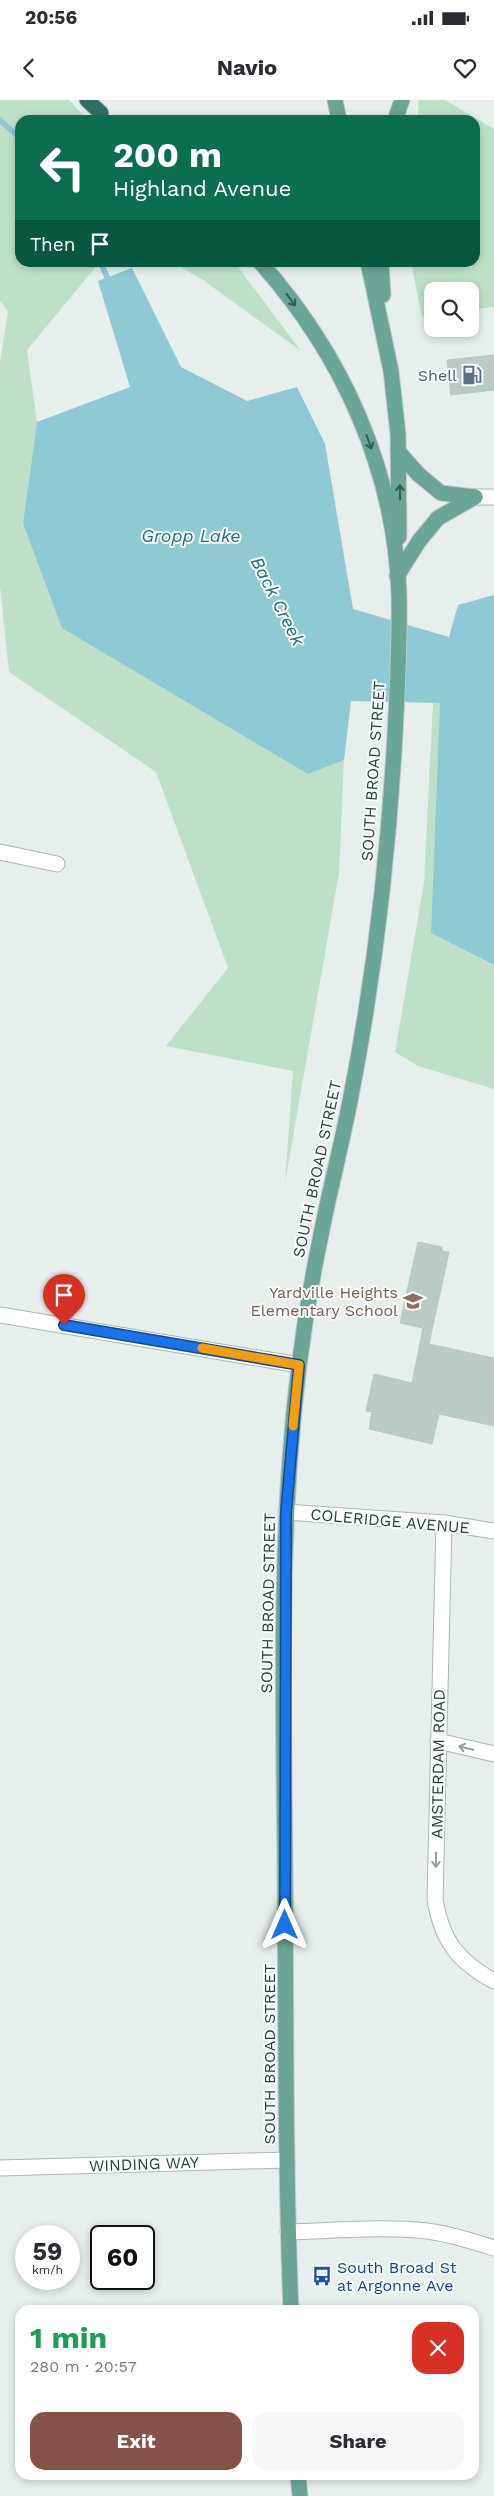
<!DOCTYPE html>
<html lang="en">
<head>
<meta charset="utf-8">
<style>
  :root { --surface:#fff; --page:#f7f7f7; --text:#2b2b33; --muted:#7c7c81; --accent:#855347 }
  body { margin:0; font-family:"Work Sans",sans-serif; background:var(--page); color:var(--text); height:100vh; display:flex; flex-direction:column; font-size:19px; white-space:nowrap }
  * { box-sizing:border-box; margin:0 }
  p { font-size:16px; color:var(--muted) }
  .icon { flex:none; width:28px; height:28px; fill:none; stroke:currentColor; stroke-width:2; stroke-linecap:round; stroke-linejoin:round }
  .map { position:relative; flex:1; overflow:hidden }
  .panel { position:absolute; left:15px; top:2205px; width:464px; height:175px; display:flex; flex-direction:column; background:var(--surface); border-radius:15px; box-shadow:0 2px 8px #0003 }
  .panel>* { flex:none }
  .top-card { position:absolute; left:15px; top:15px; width:465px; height:152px; border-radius:15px; box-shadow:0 2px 8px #0003; background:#0b6e4f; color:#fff; overflow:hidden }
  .tools { position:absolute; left:424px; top:182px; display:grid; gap:10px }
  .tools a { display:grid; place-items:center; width:55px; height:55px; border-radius:10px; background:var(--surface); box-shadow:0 2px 8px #0003; font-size:25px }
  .speed { position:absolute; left:15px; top:2125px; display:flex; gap:10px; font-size:25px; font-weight:700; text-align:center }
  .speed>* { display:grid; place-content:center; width:65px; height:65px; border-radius:50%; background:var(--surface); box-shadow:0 2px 8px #0003; line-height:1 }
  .speed small { font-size:12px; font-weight:400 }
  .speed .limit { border:2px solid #111; border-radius:8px; background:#fff; color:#111 }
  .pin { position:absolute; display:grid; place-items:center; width:42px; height:42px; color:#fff; margin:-51px -21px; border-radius:50% 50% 50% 0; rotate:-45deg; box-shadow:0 0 5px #0007 }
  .pin .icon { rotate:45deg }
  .me { position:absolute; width:55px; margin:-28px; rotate:0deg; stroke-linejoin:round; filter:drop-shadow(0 0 4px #0008) }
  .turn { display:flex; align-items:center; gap:18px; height:105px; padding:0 15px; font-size:22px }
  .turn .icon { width:65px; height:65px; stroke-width:2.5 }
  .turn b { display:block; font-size:35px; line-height:42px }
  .then { display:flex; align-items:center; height:48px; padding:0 15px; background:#0003; gap:10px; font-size:19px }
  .round { display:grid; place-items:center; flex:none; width:52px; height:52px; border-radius:15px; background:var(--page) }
  .overview { display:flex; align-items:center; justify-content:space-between; height:85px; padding:0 15px }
  h1 { font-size:30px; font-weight:700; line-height:38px; color:#1e9e55 }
  .button { display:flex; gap:10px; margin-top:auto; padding:10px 15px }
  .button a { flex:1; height:58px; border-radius:15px; background:var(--accent); color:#fff; font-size:20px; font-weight:700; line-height:58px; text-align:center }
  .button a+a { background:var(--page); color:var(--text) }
  .status { display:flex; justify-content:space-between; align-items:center; height:35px; padding:0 25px; background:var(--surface); direction:ltr }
  .status svg { height:14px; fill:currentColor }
  header { display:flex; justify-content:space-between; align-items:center; height:65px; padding:0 15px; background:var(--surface); font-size:22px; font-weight:700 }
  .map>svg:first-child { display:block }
</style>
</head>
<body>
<div class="status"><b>20:56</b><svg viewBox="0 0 49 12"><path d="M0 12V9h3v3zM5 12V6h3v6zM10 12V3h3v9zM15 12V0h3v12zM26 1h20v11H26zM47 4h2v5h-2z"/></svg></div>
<header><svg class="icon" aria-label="back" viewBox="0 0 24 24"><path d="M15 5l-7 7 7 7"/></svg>Navio<svg class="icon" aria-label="heart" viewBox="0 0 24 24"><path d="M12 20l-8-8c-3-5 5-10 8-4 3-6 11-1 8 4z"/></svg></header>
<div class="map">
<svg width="494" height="2396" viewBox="0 0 494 2396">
  <rect width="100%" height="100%" fill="#e6efeb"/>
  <g fill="#bfe0c8">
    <path d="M0,0h69l19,20h-68v142l79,1 -72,87 10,72 -14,101 284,251 37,-14 -5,113 -54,310 8,-112 -127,-25 62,-78 -72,-196 -147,-100 -9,-86v-223l8,-52 -8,-10z"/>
    <path d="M419,0h26l49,29v178l-24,3v-19h-38v24l-10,2 -11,-54 64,-1v-142h-58z"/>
    <path d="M174,163h61l66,88 -98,-71z"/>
    <path d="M433,603h8l-10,230 63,32v124l-76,-23 -23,-14 29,-169z"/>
  </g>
  <path fill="#8ec9d4" d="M132,168l49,99 66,34 50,-14 28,57 28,165 96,28 9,-32 36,-10v370l-63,-32 9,-230 -89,-2 -7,59 -36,14 -246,-146 -39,-105 14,-101 93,-35 -32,-106z"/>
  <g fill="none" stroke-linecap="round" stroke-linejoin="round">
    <g stroke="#8ec9d4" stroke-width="5.5">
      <path d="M0,20l20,18"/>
      <path d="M100,162l10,21"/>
    </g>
  </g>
  <g fill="#bbcac4" stroke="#b8c9c2">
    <path d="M494,255v35l-43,5 -4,-35z"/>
    <path d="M418,1142l24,5v4l7,1 -20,92 65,14v68l-55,-12 -7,30 -63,-15 3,-17 -6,-1 8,-37 38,9 11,-55 -23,-5z"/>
  </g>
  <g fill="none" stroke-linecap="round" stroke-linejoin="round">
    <defs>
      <g id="street">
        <path d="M475,397h19"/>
        <path d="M0,752l57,12"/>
        <path d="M0,1215l299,50"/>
        <path d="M286,1412l158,11 50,8"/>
        <path d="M444,1423l-9,377c7,40 22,61 59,81"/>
        <path d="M438,1641l56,13"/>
        <path d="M0,2068l287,-8"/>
        <path d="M288,2132c45,-1 93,-6 139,-1 23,3 45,10 67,17"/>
      </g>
      <g id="primary">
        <path d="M335,0l4,20"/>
        <path d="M395,20l7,-20"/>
        <path d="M260,162c82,92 135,208 139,333 1,52 -2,105 -5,157 -7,116 -21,231 -43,344 -9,48 -22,96 -31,144 -15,72 -25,145 -30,219 -10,136 -6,273 -5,410 1,147 0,294 6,441"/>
        <path d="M368,162l23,109 7,63 1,103"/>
        <path d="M381,162l2,33"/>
        <path d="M398,351l20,23 23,19 34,4"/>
        <path d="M397,476l22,-35 19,-23 37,-21"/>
        <path d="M298,2375l2,21"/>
      </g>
      <path id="highway" d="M87,0l14,13"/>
    </defs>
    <use href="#street" stroke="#a8b8b2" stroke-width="17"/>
    <use href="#primary" stroke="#c2cac8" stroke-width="17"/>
    <use href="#highway" stroke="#c2cac8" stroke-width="17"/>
    <use href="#street" stroke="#fff" stroke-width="15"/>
    <use href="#primary" stroke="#6aa596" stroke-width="15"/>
    <use href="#highway" stroke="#2f6f62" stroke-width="15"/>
  </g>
  <defs><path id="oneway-shaft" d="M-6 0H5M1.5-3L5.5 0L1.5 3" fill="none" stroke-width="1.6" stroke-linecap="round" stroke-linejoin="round" transform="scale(1.25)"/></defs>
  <g stroke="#365b51">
    <use href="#oneway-shaft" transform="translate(291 200) rotate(54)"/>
    <use href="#oneway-shaft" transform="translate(369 342) rotate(70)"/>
    <use href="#oneway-shaft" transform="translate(400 392) rotate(-91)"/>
  </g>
  <g stroke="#92a09c">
    <use href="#oneway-shaft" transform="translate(466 1648) rotate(-167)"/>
    <use href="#oneway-shaft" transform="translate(436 1760) rotate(91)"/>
  </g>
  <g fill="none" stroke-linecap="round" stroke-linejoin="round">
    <defs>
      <path id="route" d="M64,1225l235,40 -13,147 -1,413"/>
    </defs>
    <use href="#route" stroke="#114b97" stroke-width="12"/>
    <use href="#route" stroke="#1a73e8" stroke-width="9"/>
    <path stroke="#f59e0b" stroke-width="9" d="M202,1248l97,17 -6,61"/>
  </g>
  <defs>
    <symbol id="fuel-bare" viewBox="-9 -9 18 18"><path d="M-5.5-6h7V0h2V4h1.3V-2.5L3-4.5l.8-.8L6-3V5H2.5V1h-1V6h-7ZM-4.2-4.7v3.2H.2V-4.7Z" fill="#5c6f8a" stroke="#f7fbf9" stroke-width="2.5" paint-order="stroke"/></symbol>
    <symbol id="school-bare" viewBox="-9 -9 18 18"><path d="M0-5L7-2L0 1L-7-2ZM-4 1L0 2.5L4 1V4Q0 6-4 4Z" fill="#8d6e63" stroke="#f7fbf9" stroke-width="2.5" paint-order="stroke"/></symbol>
    <symbol id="bus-bare" viewBox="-9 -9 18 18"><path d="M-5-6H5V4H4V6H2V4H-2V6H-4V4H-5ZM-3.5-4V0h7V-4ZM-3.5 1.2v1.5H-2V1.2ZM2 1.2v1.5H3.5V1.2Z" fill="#1a4fb4" stroke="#f7fbf9" stroke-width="2.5" paint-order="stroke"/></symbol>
  </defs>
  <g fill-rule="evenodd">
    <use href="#fuel-bare" x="458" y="261" width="28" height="28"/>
    <use href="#school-bare" x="399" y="1187" width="28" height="28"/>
    <use href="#bus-bare" x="308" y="2162" width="28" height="28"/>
  </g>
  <g text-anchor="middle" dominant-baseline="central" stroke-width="4" stroke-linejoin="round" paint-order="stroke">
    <g font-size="16" fill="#4e5e75" stroke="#f7fbf9" text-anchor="end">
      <text x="457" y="275">Shell</text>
    </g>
    <g font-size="16" fill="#24423a" stroke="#f7fbf9">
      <text transform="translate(373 671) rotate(-86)">SOUTH BROAD STREET</text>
      <text transform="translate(317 1069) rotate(-78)">SOUTH BROAD STREET</text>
      <text transform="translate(390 1421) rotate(5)">COLERIDGE AVENUE</text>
      <text transform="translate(268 1503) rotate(-89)">SOUTH BROAD STREET</text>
      <text transform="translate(438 1664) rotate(-89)">AMSTERDAM ROAD</text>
      <text transform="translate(269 1954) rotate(-90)">SOUTH BROAD STREET</text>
      <text transform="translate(144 2064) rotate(-2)">WINDING WAY</text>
    </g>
    <g font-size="16" fill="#785e54" stroke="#f7fbf9" text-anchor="end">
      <text x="398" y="1192">Yardville Heights<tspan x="398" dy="18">Elementary School</tspan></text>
    </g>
    <g font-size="16" fill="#164399" stroke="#f7fbf9" text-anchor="start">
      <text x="337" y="2167">South Broad St<tspan x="337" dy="18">at Argonne Ave</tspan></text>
    </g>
    <g font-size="18" font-style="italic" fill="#1c6f80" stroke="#f7fbf9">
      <text x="191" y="435">Gropp Lake</text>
      <text transform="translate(278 501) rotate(63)">Back Creek</text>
    </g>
  </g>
</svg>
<div class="tools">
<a><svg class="icon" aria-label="search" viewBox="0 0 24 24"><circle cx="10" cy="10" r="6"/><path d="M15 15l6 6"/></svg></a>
</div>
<div class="speed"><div>59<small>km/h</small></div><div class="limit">60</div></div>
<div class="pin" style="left:64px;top:1225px;background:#d93025"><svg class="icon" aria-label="arrive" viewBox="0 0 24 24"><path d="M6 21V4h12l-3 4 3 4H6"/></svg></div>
<svg class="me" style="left:285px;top:1825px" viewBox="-20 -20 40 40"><path d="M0-17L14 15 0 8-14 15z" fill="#1a73e8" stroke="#fff" stroke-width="4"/></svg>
<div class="top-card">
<div class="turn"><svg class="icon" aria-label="left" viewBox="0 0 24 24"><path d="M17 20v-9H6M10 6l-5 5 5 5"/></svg><div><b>200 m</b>Highland Avenue</div></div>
<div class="then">Then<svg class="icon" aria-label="arrive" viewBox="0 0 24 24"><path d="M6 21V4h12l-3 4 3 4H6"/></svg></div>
</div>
<section class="panel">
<div class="overview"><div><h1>1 min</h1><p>280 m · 20:57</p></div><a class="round" style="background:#d93025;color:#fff"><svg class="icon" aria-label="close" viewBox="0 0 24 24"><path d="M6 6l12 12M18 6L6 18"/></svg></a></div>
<div class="button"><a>Exit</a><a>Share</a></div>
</section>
</div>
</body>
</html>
